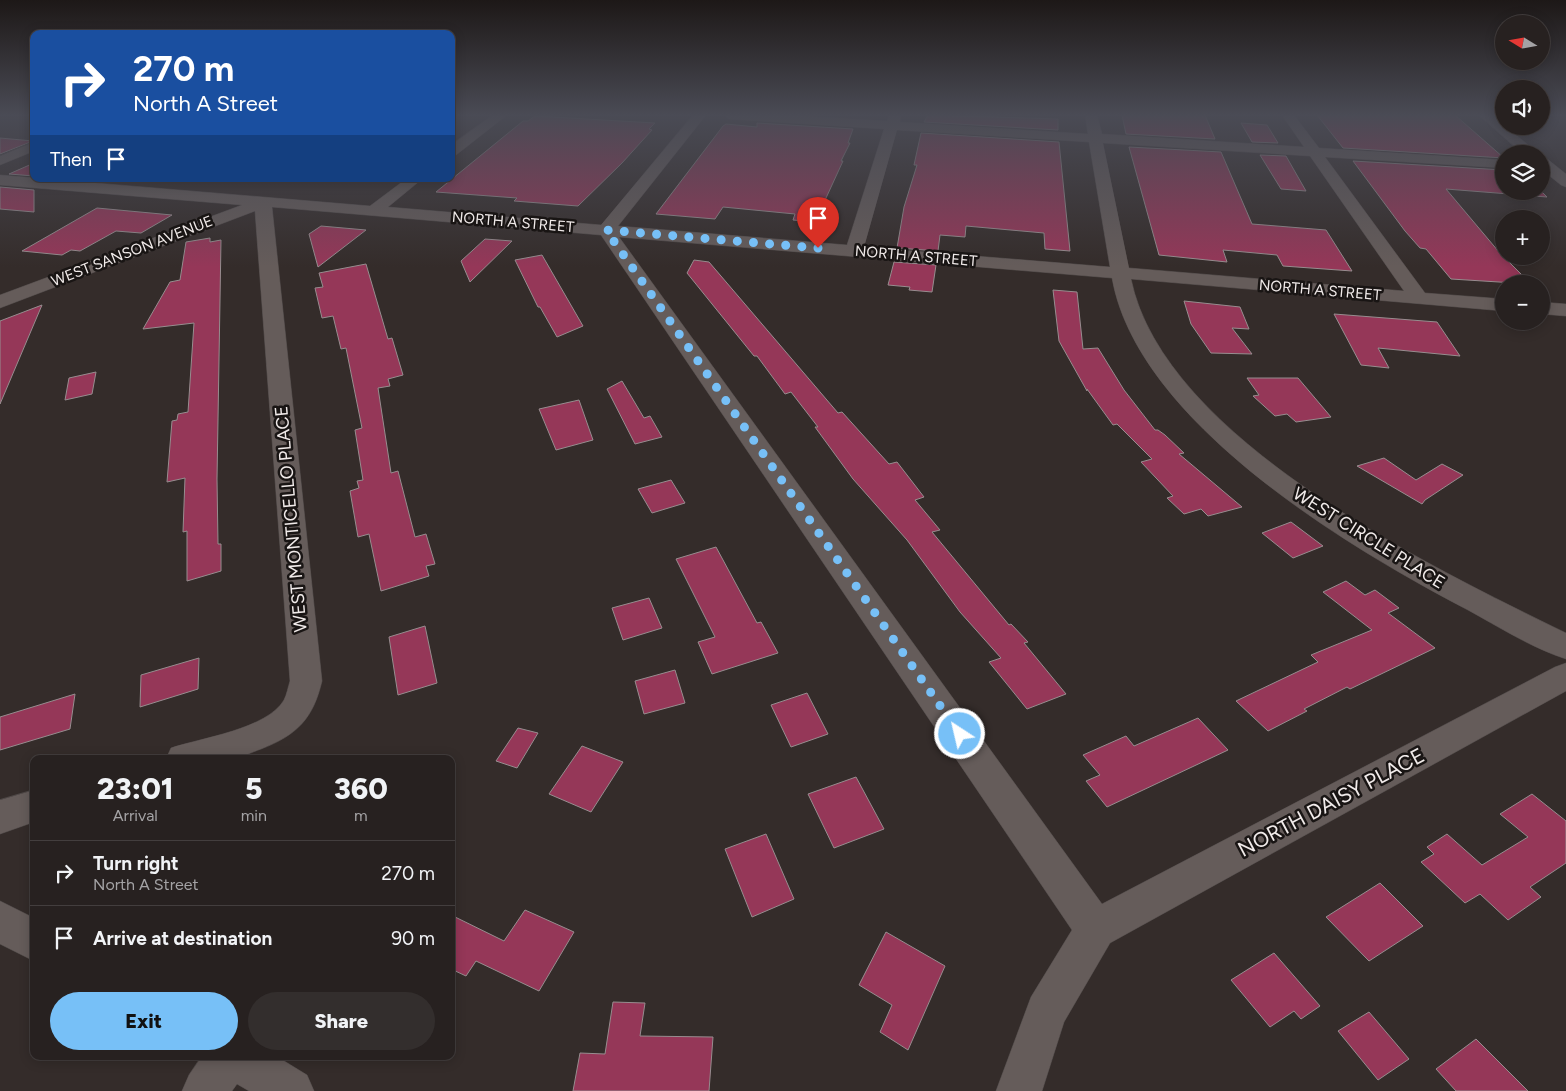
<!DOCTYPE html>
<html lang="en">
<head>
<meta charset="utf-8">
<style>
  :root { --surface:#272120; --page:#332e2d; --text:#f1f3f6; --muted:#a4a3a5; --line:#433e3e; --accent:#77c0f7 }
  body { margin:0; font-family:Figtree,sans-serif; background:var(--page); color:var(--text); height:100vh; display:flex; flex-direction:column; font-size:19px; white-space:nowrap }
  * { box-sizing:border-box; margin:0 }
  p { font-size:16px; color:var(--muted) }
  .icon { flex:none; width:28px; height:28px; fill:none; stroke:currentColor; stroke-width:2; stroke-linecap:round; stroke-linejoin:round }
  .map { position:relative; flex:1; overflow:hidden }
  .panel { position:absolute; left:30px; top:755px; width:425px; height:305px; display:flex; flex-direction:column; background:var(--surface); border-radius:10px; box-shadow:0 2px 12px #0003,0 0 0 1px var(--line) }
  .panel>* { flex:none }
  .hud { position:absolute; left:30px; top:30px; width:425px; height:152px; border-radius:10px; box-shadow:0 2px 12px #0003,0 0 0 1px var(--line); background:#1a4fa0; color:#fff; overflow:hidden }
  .needle { width:32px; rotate:281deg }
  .fabs { position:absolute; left:1495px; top:15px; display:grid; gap:10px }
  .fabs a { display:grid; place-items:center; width:55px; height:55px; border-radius:50%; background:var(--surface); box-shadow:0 2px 12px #0003,0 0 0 1px var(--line); font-size:25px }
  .pin { position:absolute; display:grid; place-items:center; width:42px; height:42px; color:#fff; margin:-51px -21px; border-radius:50% 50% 50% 0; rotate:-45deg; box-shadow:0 0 5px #0007 }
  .pin .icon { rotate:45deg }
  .me { position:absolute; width:55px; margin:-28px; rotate:325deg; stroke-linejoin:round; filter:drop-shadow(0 0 4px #0008) }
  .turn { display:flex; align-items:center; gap:18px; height:105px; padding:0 20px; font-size:22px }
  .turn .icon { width:65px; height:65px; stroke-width:2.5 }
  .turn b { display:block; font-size:35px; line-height:42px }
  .then { display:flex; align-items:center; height:48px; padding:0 20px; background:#0003; gap:10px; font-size:19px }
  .eta { display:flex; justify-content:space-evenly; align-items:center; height:85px; text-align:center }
  .eta b { font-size:30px; font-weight:800; line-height:35px }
  .cta { display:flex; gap:10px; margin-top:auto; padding:10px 20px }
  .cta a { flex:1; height:58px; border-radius:30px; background:var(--accent); color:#111; font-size:20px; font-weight:800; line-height:58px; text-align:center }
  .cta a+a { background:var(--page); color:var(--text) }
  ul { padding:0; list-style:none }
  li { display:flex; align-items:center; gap:15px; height:65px; padding:0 20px; border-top:1px solid var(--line) }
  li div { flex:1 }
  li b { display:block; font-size:19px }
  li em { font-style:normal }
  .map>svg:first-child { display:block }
</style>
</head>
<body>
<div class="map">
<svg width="1566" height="1091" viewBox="0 0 1566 1091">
  <rect width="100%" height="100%" fill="#342c2a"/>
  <g fill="#953758" stroke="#978d8f">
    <path d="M928,115l130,4v11l-134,-8z"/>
    <path d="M1122,115h83l10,24 -89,-5z"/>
    <path d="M1317,115h138l49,43 -161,-10z"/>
    <path d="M535,116l120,7 -6,6 3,1 -30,33 -44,43 -64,-5 3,-3 -81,-6 87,-71h5z"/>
    <path d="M757,123l96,6 -5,14h2l-9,18h2l-28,61 -22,-2 2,-6 -72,-7 -8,12 -59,-5 67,-88 3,-2 31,3z"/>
    <path d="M1241,123l26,2 11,18 -26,-1z"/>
    <path d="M921,133l138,9 11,109 -25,-2 -1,-16 -78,-7 -1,11 -25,-2 -2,16 -41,-3 7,-41 13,-42h-3z"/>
    <path d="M0,138l33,3 -33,13z"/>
    <path d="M1129,147l92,5 31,72 74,6 26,41 -69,-5 -6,-11 -54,-5 4,12 -68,-7z"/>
    <path d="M1260,155l26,1 20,35 -25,-2z"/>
    <path d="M1353,161l151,9v21h37l6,6 -101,-8 53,63 32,32 -80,-5 -25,-30 -6,-1 -15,-17z"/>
    <path d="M34,163v13l-25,-2z"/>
    <path d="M0,187l34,3v22l-34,-3z"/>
    <path d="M97,208l75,7 -31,18 -25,-2 -36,20 -9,-1 -9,5 -40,-4z"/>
    <path d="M321,226l45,4 -48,37 -9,-33z"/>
    <path d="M210,238v4l11,-2 -4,239 1,65h3v27l-34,10v-50l-4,1 2,-54 -18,4 5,-61 5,-1 1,-6 10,-2 6,-89 -51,6 27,-47 10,-2 6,-38z"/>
    <path d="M485,239l27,2 -42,41 -9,-21z"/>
    <path d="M542,255l41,71 -26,11 -17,-30h-2l-23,-47z"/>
    <path d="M694,260l15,2 129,151 4,-1 47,52 8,-2 27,35 -9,3 25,30 -8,2 77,93 2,-1 17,18 -4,1 42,51 -39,15 -38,-47 12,-4 -41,-46 -53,-72 -54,-61 -38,-52h3l-27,-35 -6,2 -28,-38h-3l-67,-83z"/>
    <path d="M894,262l42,3 -4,27 -23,-2 1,-3 -22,-2z"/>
    <path d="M366,264l22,75 4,-1 11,37 -15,4 2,7 -12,2 13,85 7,-2 17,66 11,-3 9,30 -9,2 3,10 -48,15 -12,-57 -11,3 -8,-46 9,-3 -2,-7 6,-1 -8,-50 7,-2 -16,-80 -5,1 -8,-33 -11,2 -7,-30 8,-1 -4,-14z"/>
    <path d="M1053,290l24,2 6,57 15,-1 26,42 31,40h3l7,5 19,18 -5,1 63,53 -34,9 -7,-7 -17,5 -17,-16 6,-2 -32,-34 11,-3 -35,-35 -4,1 -26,-36v2l-28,-50z"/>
    <path d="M1184,301l56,6 9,22 -17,-1 20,26 -41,-1 -20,-29z"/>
    <path d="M42,305l-42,99v-83z"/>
    <path d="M1334,314l103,8 23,34 -82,-8 11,20 -28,-3z"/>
    <path d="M96,372l-4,22 -27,6 4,-22z"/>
    <path d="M1247,378h51l33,39 -35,5 -9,-8 -12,2 -22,-20 6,-1z"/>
    <path d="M622,381l22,37 6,-2 12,21 -27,7 -28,-55z"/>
    <path d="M579,400l14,40 -37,10 -17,-41z"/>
    <path d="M1384,458l32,22 26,-16 21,11 -38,25 -3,4 -65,-38z"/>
    <path d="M671,480l14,23 -33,10 -14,-24z"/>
    <path d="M1291,522l32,24 -30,12 -31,-25z"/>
    <path d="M716,547l41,76 4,-1 17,31 -66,21 -14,-32 17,-5 -39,-78z"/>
    <path d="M1346,581l19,14 10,-5 24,18 -11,5 47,35 -85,41 -3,-2 -43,22 3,2 -39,20 -32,-30 82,-39 -7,-7 61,-25 -49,-38z"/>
    <path d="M649,598l13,30 -39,12 -11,-32z"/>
    <path d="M425,626l12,57 -39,12 -9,-58z"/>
    <path d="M199,658l-1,31 -58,18 1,-32z"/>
    <path d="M675,670l10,33 -41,11 -9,-33z"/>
    <path d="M807,693l21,41 -37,13 -20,-42z"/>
    <path d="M75,694l-5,35 -70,21v-33z"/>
    <path d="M1198,718l30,32 -121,57 -21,-26 14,-6 -17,-20 43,-19 8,10z"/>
    <path d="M518,728l20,5 -21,35 -21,-7z"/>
    <path d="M582,746l41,16 -32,50 -42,-18z"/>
    <path d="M856,777l28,52 -50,19 -26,-54z"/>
    <path d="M1532,794l34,27v42l-36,24 11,10 -33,23 -28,-26 -15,9 -44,-41 13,-8 -7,-7 20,-13 35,31 46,-28 -28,-23z"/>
    <path d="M766,834l28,65 -42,18 -27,-68z"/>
    <path d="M1380,883l43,43 -54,35 -43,-44z"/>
    <path d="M525,910l49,22 -35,59 -63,-30 -10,15 -15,-7v-54l53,26z"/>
    <path d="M886,932l59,34 -37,84 -28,-18 12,-27 -33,-20z"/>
    <path d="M1274,953l46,53 -19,13 -7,-8 -24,16 -39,-47z"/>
    <path d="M613,1002l32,1 -5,33 73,1 -4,54h-136l7,-38 25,1z"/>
    <path d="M1369,1012l40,47 -31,21 -40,-49z"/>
    <path d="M1476,1039l52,52h-72l-20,-22z"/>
  </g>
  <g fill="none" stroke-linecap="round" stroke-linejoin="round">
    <defs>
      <g id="minor">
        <path d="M493,115h14l-51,40 -5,1v-11z"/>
        <path d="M693,115h13l-88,111 229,19 37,-116 -155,-10 -6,-4h61l103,6 2,-6h12l-1,7 188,12 -3,-19h12l5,19 202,13 -22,-32h12l25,33 185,12v8l-179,-11 100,136 79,6v12l-373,-32c33,160 300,288 435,354v26c-34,-11 -67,-32 -98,-49 -121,-63 -331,-189 -356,-332l-493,-41 483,667 453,-237 11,-4v28l-456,252 -46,79 -22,69h-46l35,-94 41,-67 -471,-695 -329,-28 50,474c-9,38 -25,54 -61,68 -9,3 -20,9 -29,10 -22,2 -45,0 -66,0l5,-11c30,-10 96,-19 113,-48 3,-6 4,-13 6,-19l-35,-470 -255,97v-13l242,-90 -242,-20v-10l370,31 36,-27h16l-34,28 213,18zM897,130l192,12 21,125 -246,-20zM1103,143l207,13 94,135 -275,-23z"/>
        <path d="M1479,115h13l47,39h-16z"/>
        <path d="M34,142v9l-34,14v-9z"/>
        <path d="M1541,157l5,1 20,16v13l-5,-2 -20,-16z"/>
        <path d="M1541,302l25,2v12l-25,-2z"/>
        <path d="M34,790v32l-34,12v-34z"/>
        <path d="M0,901l34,17v43l-34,-17z"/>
        <path d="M202,1056h74l31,19 7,16h-65l-12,-7 -5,7h-50l7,-16z"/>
      </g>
    </defs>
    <use href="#minor" stroke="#4e4847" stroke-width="1"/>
    <use href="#minor" fill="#655c5a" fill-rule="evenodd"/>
  </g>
  <linearGradient id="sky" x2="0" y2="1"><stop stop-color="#1d1817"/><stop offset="0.43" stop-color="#4a4b55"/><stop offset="1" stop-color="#4a4b55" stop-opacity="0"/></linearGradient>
  <rect width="1566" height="267" fill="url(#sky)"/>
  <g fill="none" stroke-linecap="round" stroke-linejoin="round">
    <path stroke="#77c0f7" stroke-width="9" stroke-dasharray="0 16.2" d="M818,248l-212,-18 354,504"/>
  </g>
  <g text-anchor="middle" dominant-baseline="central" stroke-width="5" stroke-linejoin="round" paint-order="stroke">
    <g font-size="15" fill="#f1ebea" stroke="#191514">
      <text transform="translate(513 222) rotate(5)">NORTH A STREET</text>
      <text transform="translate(132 251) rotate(-21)">WEST SANSON AVENUE</text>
      <text transform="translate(916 256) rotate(5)">NORTH A STREET</text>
      <text transform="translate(1320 290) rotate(5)">NORTH A STREET</text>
    </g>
    <g font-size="18" fill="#f1ebea" stroke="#191514">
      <text transform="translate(291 519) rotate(-95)">WEST MONTICELLO PLACE</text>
      <text transform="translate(1369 538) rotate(32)">WEST CIRCLE PLACE</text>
    </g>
    <g font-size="21" fill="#f1ebea" stroke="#191514">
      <text transform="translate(1331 802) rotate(-28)">NORTH DAISY PLACE</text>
    </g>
  </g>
</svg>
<div class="fabs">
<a><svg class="needle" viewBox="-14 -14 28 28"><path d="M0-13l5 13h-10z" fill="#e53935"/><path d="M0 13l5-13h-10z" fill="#a4a3a5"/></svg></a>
<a><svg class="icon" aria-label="sound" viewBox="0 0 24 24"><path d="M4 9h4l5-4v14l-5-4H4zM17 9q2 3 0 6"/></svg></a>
<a><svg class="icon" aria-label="layers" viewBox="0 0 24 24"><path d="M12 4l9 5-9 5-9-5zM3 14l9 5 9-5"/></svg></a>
<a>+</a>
<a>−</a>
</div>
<div class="pin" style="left:818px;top:248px;background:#d93025"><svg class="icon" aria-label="arrive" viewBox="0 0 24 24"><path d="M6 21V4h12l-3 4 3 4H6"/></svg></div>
<svg class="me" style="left:960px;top:734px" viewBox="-20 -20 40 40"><circle r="17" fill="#77c0f7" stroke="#fff" stroke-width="3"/><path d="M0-11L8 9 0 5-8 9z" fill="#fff"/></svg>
<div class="hud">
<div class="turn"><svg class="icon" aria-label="right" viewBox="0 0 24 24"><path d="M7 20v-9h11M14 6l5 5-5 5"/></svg><div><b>270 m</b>North A Street</div></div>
<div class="then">Then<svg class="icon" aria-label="arrive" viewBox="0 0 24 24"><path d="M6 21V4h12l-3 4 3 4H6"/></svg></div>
</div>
<section class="panel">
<div class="eta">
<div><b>23:01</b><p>Arrival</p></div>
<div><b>5</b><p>min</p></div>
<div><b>360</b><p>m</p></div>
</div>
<ul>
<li><svg class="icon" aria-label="right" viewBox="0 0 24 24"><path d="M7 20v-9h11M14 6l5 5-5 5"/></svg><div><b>Turn right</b><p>North A Street</p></div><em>270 m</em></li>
<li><svg class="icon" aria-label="arrive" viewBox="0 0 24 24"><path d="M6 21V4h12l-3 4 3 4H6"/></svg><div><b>Arrive at destination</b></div><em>90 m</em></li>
</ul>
<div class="cta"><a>Exit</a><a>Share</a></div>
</section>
</div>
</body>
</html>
